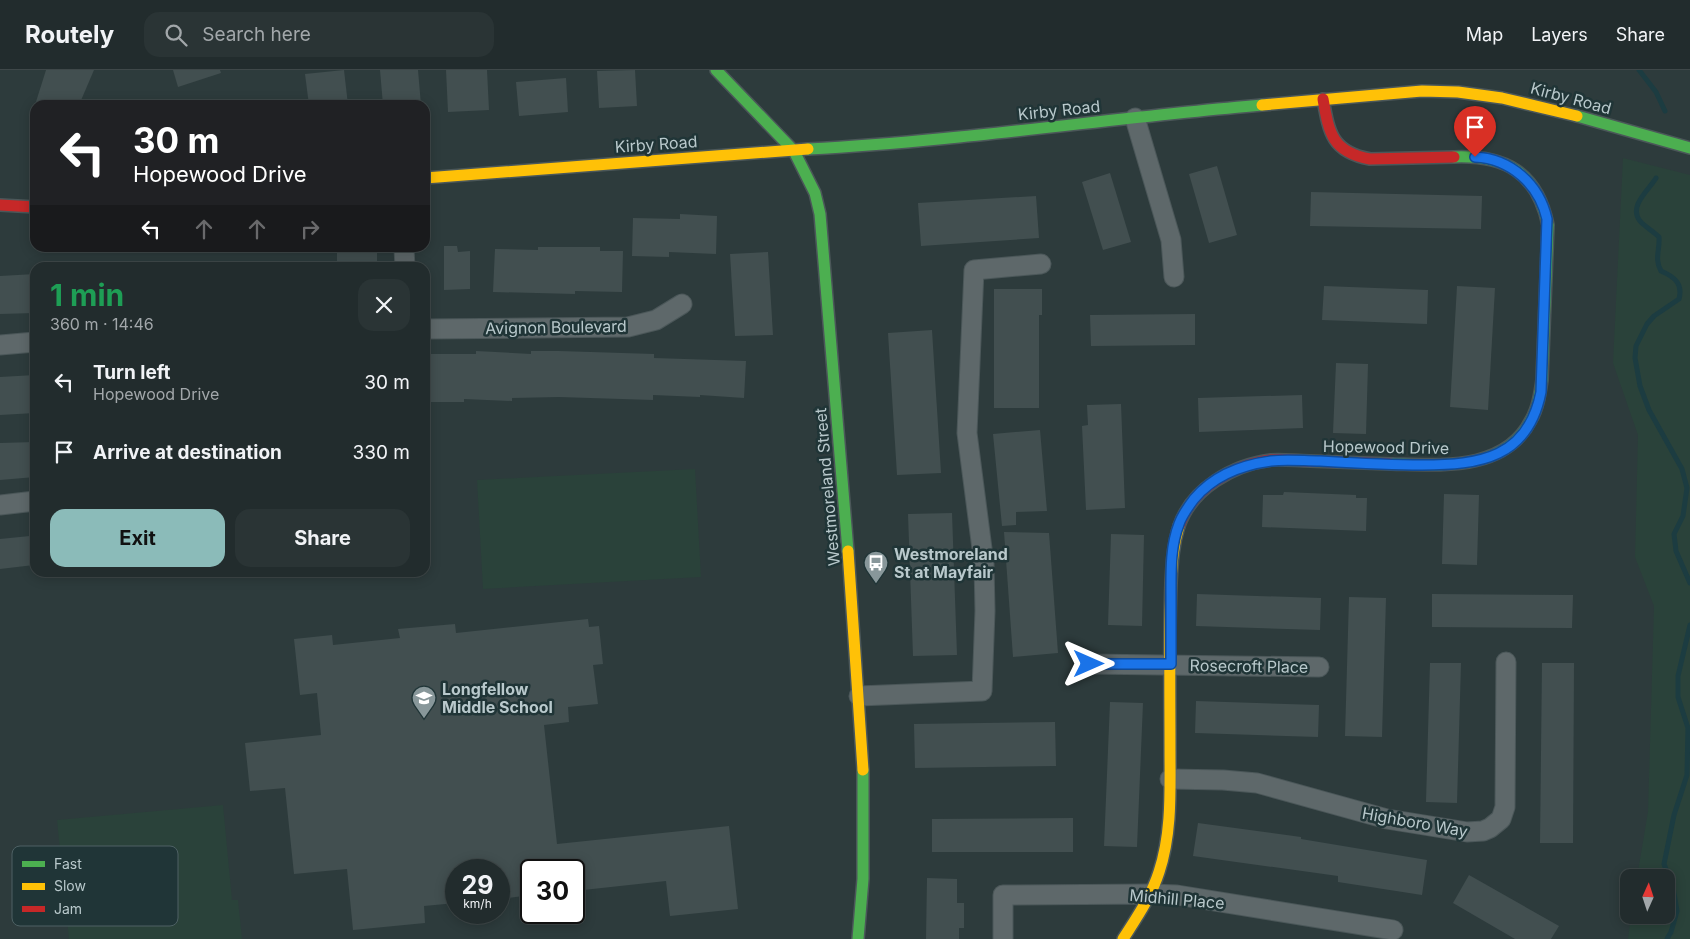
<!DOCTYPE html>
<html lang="en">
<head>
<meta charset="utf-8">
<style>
  :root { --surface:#222c2d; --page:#2a3435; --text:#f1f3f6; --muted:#a2a7aa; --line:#3f4849; --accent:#8bbbb9 }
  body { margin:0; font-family:Inter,sans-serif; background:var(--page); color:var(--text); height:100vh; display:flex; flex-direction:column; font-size:19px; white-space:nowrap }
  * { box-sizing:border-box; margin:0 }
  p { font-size:16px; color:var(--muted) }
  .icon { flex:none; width:28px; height:28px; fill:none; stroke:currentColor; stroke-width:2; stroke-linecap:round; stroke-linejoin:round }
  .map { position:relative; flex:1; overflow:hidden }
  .side { position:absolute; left:30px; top:192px; width:400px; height:315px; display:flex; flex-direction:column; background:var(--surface); border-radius:15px; box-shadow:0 2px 12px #0003,0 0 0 1px var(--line) }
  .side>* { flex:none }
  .hud { position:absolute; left:30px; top:30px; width:400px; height:152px; border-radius:15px; box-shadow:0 2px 12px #0003,0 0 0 1px var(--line); background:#202124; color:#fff; overflow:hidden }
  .needle { width:32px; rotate:3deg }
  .tools { position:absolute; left:1620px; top:799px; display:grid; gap:10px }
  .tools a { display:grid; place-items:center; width:55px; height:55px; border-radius:10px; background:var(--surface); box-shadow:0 2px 12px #0003,0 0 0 1px var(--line); font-size:25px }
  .speed { position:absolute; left:445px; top:789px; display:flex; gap:10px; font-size:25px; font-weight:700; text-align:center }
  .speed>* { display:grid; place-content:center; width:65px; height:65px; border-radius:50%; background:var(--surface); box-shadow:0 2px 12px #0003,0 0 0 1px var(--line); line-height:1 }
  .speed small { font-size:12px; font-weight:400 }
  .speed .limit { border:2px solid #111; border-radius:8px; background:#fff; color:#111 }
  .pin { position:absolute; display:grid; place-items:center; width:42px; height:42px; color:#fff; margin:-51px -21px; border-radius:50% 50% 50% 0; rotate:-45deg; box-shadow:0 0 5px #0007 }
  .pin .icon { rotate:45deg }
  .me { position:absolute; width:55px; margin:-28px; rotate:90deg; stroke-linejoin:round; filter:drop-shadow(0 0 4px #0008) }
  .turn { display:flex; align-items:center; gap:18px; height:105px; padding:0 20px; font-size:22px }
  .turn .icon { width:65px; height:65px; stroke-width:2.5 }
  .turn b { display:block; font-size:35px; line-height:42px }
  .lanes { display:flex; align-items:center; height:48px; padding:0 20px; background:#0003; justify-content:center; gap:25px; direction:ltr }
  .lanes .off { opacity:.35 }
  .round { display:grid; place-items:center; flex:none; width:52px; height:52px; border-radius:15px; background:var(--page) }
  .head { display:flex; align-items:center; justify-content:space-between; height:85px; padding:0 20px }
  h1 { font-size:30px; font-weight:700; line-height:38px; color:#1e9e55 }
  .cta { display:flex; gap:10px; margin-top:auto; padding:10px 20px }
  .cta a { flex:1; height:58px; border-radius:15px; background:var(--accent); color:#111; font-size:20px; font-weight:700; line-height:58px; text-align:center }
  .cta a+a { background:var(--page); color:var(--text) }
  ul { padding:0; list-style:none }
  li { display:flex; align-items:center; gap:15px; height:70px; padding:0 20px }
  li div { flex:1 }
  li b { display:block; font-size:19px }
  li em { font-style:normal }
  header { display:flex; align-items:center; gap:30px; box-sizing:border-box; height:70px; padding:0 25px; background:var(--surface); border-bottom:1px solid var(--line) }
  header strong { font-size:24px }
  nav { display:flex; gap:28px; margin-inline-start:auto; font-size:18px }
  .search { width:350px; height:45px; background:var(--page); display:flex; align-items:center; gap:12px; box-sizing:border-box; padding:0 18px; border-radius:15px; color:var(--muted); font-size:19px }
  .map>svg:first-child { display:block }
</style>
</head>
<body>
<header>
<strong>Routely</strong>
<div class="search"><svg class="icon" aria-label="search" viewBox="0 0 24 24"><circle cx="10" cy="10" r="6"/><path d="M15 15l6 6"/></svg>Search here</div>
<nav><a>Map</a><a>Layers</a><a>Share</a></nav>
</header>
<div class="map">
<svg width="1690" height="869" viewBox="0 0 1690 869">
  <rect width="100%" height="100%" fill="#2d3b3c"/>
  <g fill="#2a423a">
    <path d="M1623,88l67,17v764h-62l3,-24h35v-37l-29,-1 11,-65 6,-206 -19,-49 3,-122 -25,-72z"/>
    <path d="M695,399l6,108 -218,12 -6,-109z"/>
    <path d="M223,735l9,95h6l4,39h-173l-12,-119z"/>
  </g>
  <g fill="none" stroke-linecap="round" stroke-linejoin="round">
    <g stroke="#1c3c41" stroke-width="5">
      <path d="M1639,0l17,22 9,19"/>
      <path d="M1656,108c-7,12 -28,28 -16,43 4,5 13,10 19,16 1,14 -5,21 2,34 14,6 22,13 18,28l-25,17 -7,8 -11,22 -1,12 5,28 9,24 33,59 5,19 -4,28 -9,18 2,17 14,32"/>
      <path d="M1667,869l4,-7 6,-21 -4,-23 -9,-24 10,-49 13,-40 1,-47 -10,-31v-21l12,-51"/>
    </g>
  </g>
  <g fill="#424f50">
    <path d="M46,0h48l-15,35h-44z"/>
    <path d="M173,0h47l1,3 -43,14z"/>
    <path d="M344,0l4,35h-39l-4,-31z"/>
    <path d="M380,0h38l3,35h-38z"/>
    <path d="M446,0h41l2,40 -41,2z"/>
    <path d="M635,0l2,36 -38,2 -2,-37z"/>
    <path d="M566,8l2,34 -49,4 -3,-34z"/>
    <path d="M1217,96l20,69 -28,8 -20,-69z"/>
    <path d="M1110,103l21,69 -28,8 -21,-68z"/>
    <path d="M1311,122l171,4 -1,33 -171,-3z"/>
    <path d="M1036,126l3,42 -118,8 -3,-43z"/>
    <path d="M680,144l37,2 -1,38 -47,-2v5l-37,-1 1,-38 47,1z"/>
    <path d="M444,176h13l1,6 12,-1v38l-26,1z"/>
    <path d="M538,177h62v4h23l-1,41 -47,-1v3l-82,-2 2,-43 43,1z"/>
    <path d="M377,179v19h-40v-18z"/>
    <path d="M768,182l5,83 -38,1 -5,-82z"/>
    <path d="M35,204v39l-35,1v-38z"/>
    <path d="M1324,216l104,4 -1,34 -105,-4z"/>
    <path d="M1457,216l38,2 -7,122 -38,-3z"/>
    <path d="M994,219h48v26h-3v93h-45z"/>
    <path d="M1195,244v31l-104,1 -1,-31z"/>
    <path d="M932,260l9,143 -44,2 -9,-142z"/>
    <path d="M476,281l55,3v-3h28l95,3v4l92,3 -2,37 -44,-3v2l-47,-2v5l-94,-3 -47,1v3l-48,-2v3h-37l1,-48h48z"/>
    <path d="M1336,293l32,1 -2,70 -33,-1z"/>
    <path d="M35,305v38l-35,2v-38z"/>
    <path d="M1302,325l1,33 -104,4 -1,-34z"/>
    <path d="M1121,334l4,104 -39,2 -4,-84 6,-1 -1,-20z"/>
    <path d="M1040,360l7,81 -31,1v13l-14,1 -9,-92z"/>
    <path d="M35,372v35l-35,3v-37z"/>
    <path d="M1284,422l72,3v3h11l-1,33 -104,-4 1,-32h20z"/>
    <path d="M1444,424l35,1 -2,70 -35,-1z"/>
    <path d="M952,443l5,142 -44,1 -5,-142z"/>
    <path d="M1004,462l45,1 9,120 -45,4z"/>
    <path d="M1111,464l33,1 -2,91 -34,-1z"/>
    <path d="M30,466l4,29 -34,4v-30z"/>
    <path d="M1197,524l124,4 -1,32 -124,-4z"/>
    <path d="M1432,524l141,1 -1,33 -140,-1z"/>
    <path d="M1349,527l37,1 -4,139 -37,-1z"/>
    <path d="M588,549l1,8 10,-1 4,38 -10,1 5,39 -30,3 1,15 -25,3 13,119 172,-18 9,83 -68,7 -4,-35 -92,10v-21h-43v25l-32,4v-29h-43v33l-32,3 1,17 -72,7 -6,-61 -53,5 -9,-86 -35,3 -5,-48 76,-8 -4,-42 -17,2 -6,-56 38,-4 1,10 67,-7 -2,-9 57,-5 1,9z"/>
    <path d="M1430,593h31l-4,140 -31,-1z"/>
    <path d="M1542,593h32l-1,180h-33z"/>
    <path d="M1196,631l123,4 -1,32 -123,-4z"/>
    <path d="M1110,632l33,1 -6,144 -33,-1z"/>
    <path d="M1055,652l1,44 -141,2 -1,-44z"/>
    <path d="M1073,748v34h-141v-33z"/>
    <path d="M1198,753l103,14v2l126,21 -5,35 -84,-13v-6l-145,-20z"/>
    <path d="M1469,805l90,51 -8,13h-36l-62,-36z"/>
    <path d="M927,808l30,1v24h7v25h-5v11h-33z"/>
  </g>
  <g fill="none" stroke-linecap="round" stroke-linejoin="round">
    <defs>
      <g id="street">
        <path d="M1135,48l36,122 3,37"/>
        <path d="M404,178l1,20"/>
        <path d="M425,259l203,-2 28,-7 26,-16"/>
        <path d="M0,275l35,-3"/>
        <path d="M0,435l35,-4"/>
        <path d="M1089,594l230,3"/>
        <path d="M859,626l123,-5 3,-80 -1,-47 -17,-131 7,-163 67,-6"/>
        <path d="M1170,709l53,1 34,3 130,36 80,13 16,-1 7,-3 11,-9 4,-12 1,-145"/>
        <path d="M1003,869v-44l148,-1 26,1 216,35"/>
      </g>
      <g id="fast">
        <path d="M716,0l78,81 21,42 5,21 28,337"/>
        <path d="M1577,46l113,32"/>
        <path d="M808,79c152,-8 302,-31 454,-44"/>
        <path d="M1391,394c49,1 114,8 140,-44 7,-12 9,-26 11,-40l6,-155c-11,-53 -43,-70 -94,-68"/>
        <path d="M858,869l5,-60v-109"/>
      </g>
      <g id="slow">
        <path d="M1262,35l160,-14 36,1 44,6 75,18"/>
        <path d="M425,108l383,-29"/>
        <path d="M848,481l15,219"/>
        <path d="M1123,869c14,-22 28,-42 36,-67 13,-39 11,-81 11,-121 0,-56 -1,-112 1,-168 1,-20 2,-38 8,-57"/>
      </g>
      <g id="jam">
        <path d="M1323,29c6,34 9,53 47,60l84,-2"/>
        <path d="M0,135l35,2"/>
        <path d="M1179,456c13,-38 54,-61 92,-66 13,-1 26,1 39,1 27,1 54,2 81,3"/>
      </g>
    </defs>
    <use href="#street" stroke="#4b5759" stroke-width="21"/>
    <use href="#fast" stroke="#4b5759" stroke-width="14"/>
    <use href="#slow" stroke="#4b5759" stroke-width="14"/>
    <use href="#jam" stroke="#4b5759" stroke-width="14"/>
    <use href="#street" stroke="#5e686a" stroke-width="19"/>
    <use href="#fast" stroke="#4caf50" stroke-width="11"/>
    <use href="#slow" stroke="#ffc107" stroke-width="11"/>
    <use href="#jam" stroke="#c62828" stroke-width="11"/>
  </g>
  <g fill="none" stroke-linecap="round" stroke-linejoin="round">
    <defs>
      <path id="route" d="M1089,594h82c0,-23 0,-45 0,-68 0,-24 -1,-49 8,-72 3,-9 9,-17 15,-25 20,-24 47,-34 77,-38 16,-2 33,0 49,0 34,2 68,4 102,4 58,0 106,-7 119,-73l6,-173c-8,-35 -36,-60 -72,-62"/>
    </defs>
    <use href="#route" stroke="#114b97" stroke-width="12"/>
    <use href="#route" stroke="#1a73e8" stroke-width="9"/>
  </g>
  <defs>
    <symbol id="bus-pin" viewBox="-11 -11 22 30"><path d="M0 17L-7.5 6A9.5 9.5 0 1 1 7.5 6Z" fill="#88979a" stroke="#203537"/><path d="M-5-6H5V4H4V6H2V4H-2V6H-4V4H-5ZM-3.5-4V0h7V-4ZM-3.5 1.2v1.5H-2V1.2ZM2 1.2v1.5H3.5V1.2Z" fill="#fff"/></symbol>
    <symbol id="school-pin" viewBox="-11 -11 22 30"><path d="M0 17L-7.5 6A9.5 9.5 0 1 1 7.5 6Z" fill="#88979a" stroke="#203537"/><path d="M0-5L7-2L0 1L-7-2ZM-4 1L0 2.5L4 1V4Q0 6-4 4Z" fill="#fff"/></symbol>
  </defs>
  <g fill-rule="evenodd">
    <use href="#bus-pin" x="862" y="479" width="28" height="38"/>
    <use href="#school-pin" x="410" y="614" width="28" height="38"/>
  </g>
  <g text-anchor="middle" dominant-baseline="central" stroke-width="5" stroke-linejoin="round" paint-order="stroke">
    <g font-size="16" fill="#b9c9cc" stroke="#203537">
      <text transform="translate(1571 28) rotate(15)">Kirby Road</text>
      <text transform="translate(1059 40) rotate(-6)">Kirby Road</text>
      <text transform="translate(656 74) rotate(-4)">Kirby Road</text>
      <text transform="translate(556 257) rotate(-1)">Avignon Boulevard</text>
      <text transform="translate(1386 377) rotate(1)">Hopewood Drive</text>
      <text transform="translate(827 417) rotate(-95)">Westmoreland Street</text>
      <text transform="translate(1249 596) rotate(1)">Rosecroft Place</text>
      <text transform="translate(1415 752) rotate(10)">Highboro Way</text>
      <text transform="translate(1177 829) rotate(5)">Midhill Place</text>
    </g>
    <g font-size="16" font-weight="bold" fill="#b9c9cc" stroke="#203537" text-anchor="start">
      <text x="894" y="484">Westmoreland<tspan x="894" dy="18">St at Mayfair</tspan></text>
      <text x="442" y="619">Longfellow<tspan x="442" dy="18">Middle School</tspan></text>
    </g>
  </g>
  <rect x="12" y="776" width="166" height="80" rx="8" fill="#203537" stroke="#4e6164" stroke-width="1"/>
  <rect x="22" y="791" width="23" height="6" fill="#4caf50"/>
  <rect x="22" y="813" width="23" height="7" fill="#ffc107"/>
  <rect x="22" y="836" width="23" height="6" fill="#c62828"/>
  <g font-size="14" fill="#b9c9cc">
    <text x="54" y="799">Fast</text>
    <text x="54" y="821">Slow</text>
    <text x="54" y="844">Jam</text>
  </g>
</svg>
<div class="tools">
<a><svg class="needle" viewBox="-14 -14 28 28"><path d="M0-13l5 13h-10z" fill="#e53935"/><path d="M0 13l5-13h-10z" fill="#a2a7aa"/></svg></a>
</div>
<div class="speed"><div>29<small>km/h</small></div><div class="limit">30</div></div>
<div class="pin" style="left:1475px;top:87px;background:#d93025"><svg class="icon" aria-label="arrive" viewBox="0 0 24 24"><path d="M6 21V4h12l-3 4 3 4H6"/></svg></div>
<svg class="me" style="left:1089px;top:594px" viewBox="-20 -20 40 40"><path d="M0-17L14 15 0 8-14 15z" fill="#1a73e8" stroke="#fff" stroke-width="4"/></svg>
<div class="hud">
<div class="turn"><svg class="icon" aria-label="left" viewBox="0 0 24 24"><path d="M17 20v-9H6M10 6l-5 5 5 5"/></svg><div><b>30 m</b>Hopewood Drive</div></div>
<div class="lanes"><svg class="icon" aria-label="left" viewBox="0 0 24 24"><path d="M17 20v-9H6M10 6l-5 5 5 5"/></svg><svg class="icon off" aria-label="ahead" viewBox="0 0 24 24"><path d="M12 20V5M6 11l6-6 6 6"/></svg><svg class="icon off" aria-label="ahead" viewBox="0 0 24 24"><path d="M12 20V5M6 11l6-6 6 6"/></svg><svg class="icon off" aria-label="right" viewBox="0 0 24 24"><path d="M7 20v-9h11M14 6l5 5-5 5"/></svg></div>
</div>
<section class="side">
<div class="head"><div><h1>1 min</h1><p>360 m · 14:46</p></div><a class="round"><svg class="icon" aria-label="close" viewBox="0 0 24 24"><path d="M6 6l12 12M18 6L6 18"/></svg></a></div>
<ul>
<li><svg class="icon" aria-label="left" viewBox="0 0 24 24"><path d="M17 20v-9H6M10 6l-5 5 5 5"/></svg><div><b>Turn left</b><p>Hopewood Drive</p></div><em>30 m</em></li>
<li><svg class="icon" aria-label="arrive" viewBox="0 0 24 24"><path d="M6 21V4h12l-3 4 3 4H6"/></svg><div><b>Arrive at destination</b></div><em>330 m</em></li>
</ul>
<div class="cta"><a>Exit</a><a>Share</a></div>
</section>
</div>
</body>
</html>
